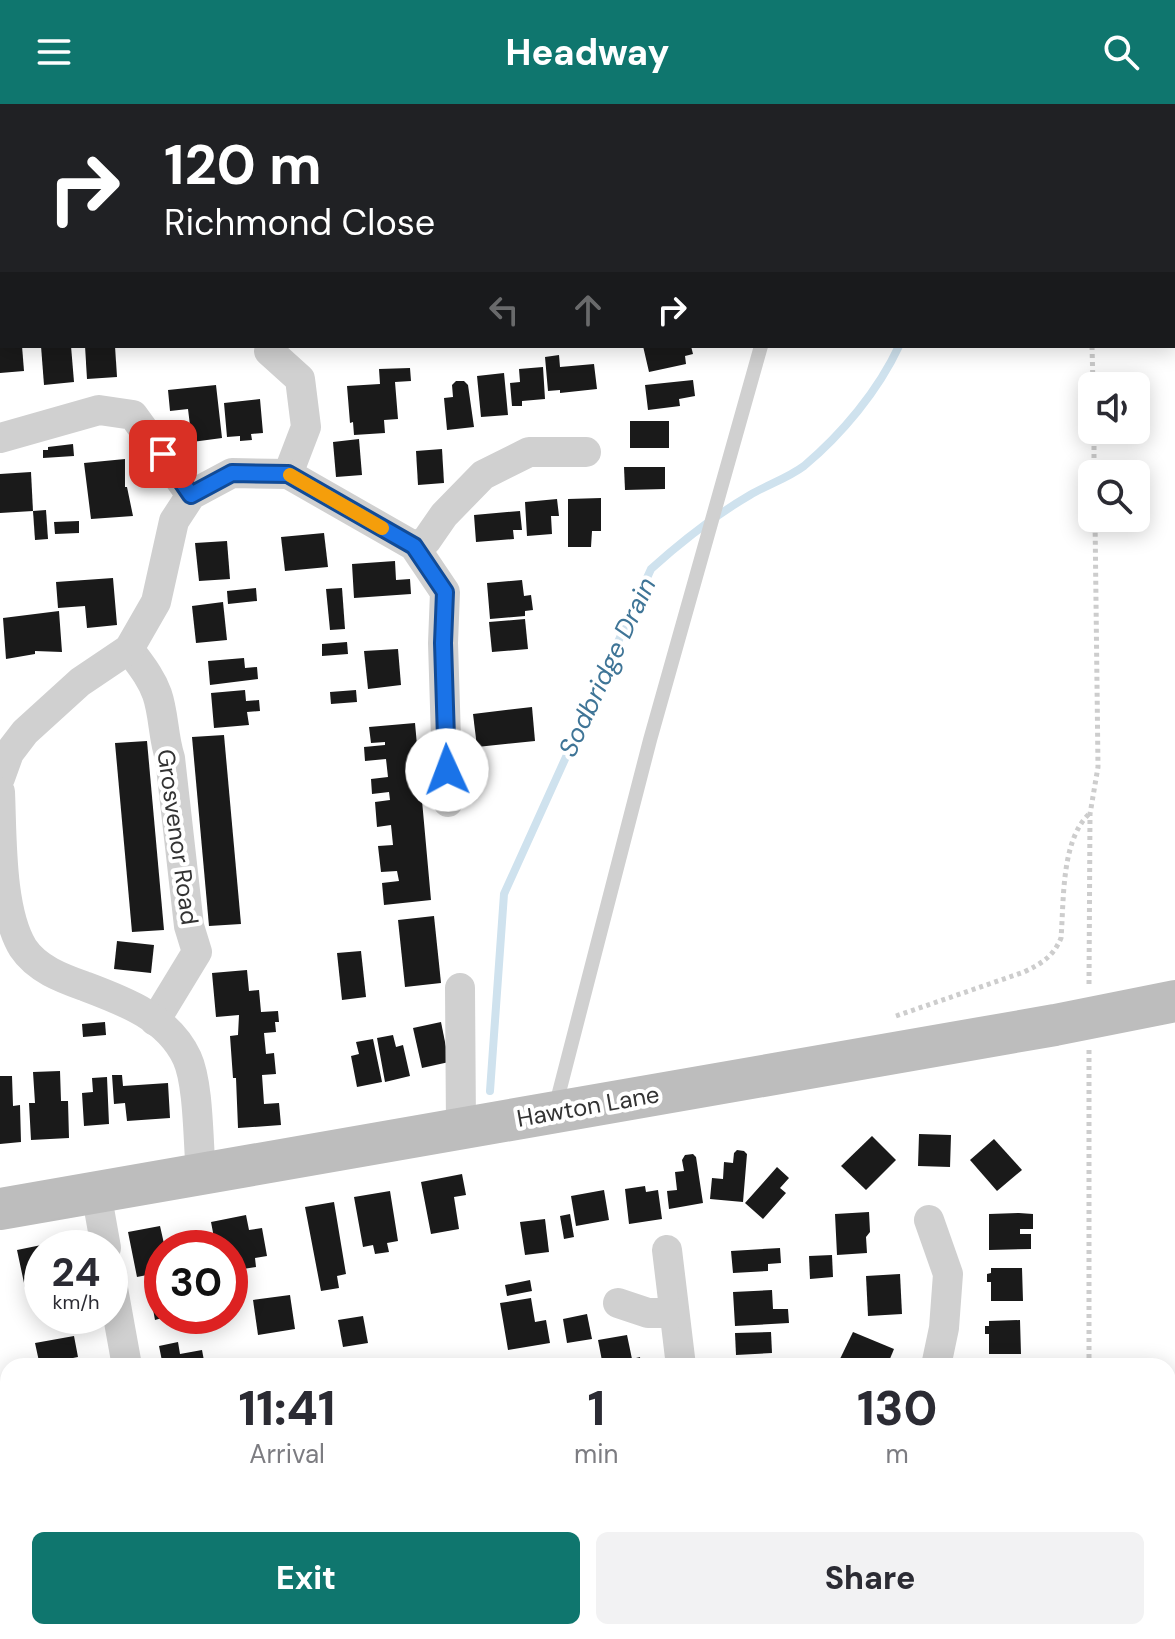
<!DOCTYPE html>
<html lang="en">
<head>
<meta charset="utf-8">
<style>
  :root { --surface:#fff; --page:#f2f2f3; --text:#2b2b33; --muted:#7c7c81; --accent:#0f766e }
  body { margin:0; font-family:"DM Sans",sans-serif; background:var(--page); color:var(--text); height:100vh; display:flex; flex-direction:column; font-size:30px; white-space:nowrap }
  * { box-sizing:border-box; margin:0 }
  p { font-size:26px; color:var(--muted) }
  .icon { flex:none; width:44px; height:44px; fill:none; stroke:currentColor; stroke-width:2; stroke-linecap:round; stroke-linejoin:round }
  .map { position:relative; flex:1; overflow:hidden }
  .details { position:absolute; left:0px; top:1254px; width:1176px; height:282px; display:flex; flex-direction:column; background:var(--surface); border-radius:24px 24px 0 0; box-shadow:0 4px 20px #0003 }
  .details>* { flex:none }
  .banner { position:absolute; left:0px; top:0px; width:1176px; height:244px; box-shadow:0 4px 20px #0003; background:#202124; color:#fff; overflow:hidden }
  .tools { position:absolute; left:1078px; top:268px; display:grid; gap:16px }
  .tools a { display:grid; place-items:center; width:72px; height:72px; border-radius:12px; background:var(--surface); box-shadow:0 4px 20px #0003; font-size:40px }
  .speed { position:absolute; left:24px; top:1126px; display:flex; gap:16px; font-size:40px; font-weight:700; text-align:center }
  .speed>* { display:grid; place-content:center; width:104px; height:104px; border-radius:50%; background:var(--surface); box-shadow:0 4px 20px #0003; line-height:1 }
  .speed small { font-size:20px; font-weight:400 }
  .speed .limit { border:12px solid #d22; background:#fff; color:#111 }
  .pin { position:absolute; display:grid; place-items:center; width:68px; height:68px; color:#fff; margin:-34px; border-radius:16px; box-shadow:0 4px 12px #0006 }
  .me { position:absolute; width:88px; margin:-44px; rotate:358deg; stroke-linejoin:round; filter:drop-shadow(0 0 6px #0008) }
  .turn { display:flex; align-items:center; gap:28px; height:168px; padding:0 32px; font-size:36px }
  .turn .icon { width:104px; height:104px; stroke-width:2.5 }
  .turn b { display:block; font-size:56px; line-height:68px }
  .lanes { display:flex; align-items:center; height:76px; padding:0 32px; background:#0003; justify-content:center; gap:40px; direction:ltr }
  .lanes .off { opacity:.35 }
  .eta { display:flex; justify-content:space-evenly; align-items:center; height:136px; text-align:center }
  .eta b { font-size:48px; font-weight:800; line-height:56px }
  .primary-button { display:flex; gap:16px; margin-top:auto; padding:16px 32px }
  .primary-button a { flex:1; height:92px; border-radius:12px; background:var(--accent); color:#fff; font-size:32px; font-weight:800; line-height:92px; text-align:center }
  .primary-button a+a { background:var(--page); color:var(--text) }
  header { display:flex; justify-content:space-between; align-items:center; height:104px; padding:0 32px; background:var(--accent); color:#fff; font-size:36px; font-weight:800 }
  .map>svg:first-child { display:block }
</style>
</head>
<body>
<header><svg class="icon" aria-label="menu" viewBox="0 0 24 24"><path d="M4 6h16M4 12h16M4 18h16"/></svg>Headway<svg class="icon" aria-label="search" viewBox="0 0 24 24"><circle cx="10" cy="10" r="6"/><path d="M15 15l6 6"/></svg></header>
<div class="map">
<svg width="1175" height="1535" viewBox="0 0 1175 1535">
  <defs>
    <pattern id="grass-dots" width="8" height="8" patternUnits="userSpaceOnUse" patternTransform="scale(2)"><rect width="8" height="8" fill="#e6ecdf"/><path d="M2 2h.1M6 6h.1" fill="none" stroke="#c6cbc0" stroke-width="1.8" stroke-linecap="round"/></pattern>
  </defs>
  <rect width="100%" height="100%" fill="#fff"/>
  <path fill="url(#grass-dots)" d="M113,0h683l-683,2z"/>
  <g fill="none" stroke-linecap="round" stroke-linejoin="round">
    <g stroke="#cfe2ee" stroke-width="8">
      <path d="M980,2v-2"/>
      <path d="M490,987l14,-197 147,-325c31,-28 63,-53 99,-74 17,-10 38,-17 54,-29 38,-32 74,-75 95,-120"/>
    </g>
  </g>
  <g fill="#1a1a1a">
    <path d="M0,242h22l2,25 -24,2z"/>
    <path d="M41,242h30l3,36 -30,3z"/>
    <path d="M85,242h30l2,31 -30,2z"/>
    <path d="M643,242h48l2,8 -8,2 1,8 -37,8z"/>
    <path d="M559,251l1,12 34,-3 3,25 -37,4v-3l-12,1 -3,-34z"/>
    <path d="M543,263l2,32 -23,2v5h-10l-2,-23 10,-1 -1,-13z"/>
    <path d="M410,264l1,13 -16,1 3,37 -14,1 1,13 -31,2 -1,-13 -3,1 -3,-37 33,-2 -1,-15z"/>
    <path d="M504,269l4,42 -27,2 -4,-41z"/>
    <path d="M693,276l2,16 -16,3 1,7 -32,4 -3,-25z"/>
    <path d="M456,277h8l4,4 6,42 -27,3 -3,-32 9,-1 -1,-12z"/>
    <path d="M216,281l6,53 -30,4 -4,-33 -18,2 -2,-21z"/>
    <path d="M260,295l3,34 -12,1 1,6 -12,1v-5l-13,1 -3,-34z"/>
    <rect x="630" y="317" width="39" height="27"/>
    <path d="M359,335l3,36 -26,2 -3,-35z"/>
    <path d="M73,340l1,12 -31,2v-8h5v-3z"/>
    <path d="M442,345l2,34 -26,2 -2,-34z"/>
    <path d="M125,355v28h2l6,29 -42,3 -7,-56z"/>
    <path d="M624,363h41v22l-40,1z"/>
    <path d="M31,368l2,39 -33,2v-39z"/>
    <path d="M601,394v33h-9l-1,16h-23v-48z"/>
    <path d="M557,395l2,17h-8l1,18 -25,2 -2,-34z"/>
    <path d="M46,406l2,29 -13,1 -2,-29z"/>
    <path d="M520,407l2,19h-9l1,9 -38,3 -2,-27z"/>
    <path d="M79,417v12l-24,1 -1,-12z"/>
    <path d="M324,429l4,34 -43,4 -4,-34z"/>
    <path d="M227,437l3,38 -31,2 -4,-38z"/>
    <path d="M395,457l1,19 14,-1 1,15 -57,4 -2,-34z"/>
    <path d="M113,474l4,47 -30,3 -2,-22 -27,2 -2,-26z"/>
    <path d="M522,476l2,16 7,-1 2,15 -8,1v5l-35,3 -3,-36z"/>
    <path d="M256,484l1,13 -29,3 -1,-13z"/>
    <path d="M342,484l3,41 -15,1 -4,-41z"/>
    <path d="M223,498l4,38 -31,3 -4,-37z"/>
    <path d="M59,507l3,41 -27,-1v3l-29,5 -3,-41z"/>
    <path d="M525,515l3,30 -36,3 -3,-30z"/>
    <path d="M347,538l1,12 -26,2v-12z"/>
    <path d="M398,545l3,36 -33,4 -4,-38z"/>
    <path d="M244,554l1,10 12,-1 1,12 -48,6 -2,-24z"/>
    <path d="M245,586l1,11 13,-1 1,11 -13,1 2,13 -35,3 -3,-35z"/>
    <path d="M356,586l1,12 -26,2 -1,-12z"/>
    <path d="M532,603l3,34 -58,6 -4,-33z"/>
    <path d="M415,619l16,177 -47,5 -2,-22 17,-2 -2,-10 -16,1 -3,-26 15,-1 -2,-20 -14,2 -2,-25 15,-2 -1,-8 -17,2 -1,-15 17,-2 -2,-18 -21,2 -1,-14 21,-2v-3l-14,1 -2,-16z"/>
    <path d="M224,631l17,189 -32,2 -17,-189z"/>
    <path d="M147,637l17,189 -32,2 -17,-189z"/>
    <path d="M434,812l7,67 -36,4 -7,-67z"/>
    <path d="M117,837l37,4 -3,28 -37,-4z"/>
    <path d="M361,847l5,46 -24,3 -5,-47z"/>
    <path d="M247,866l2,21 10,-1 2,22 17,-1 1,11h-4l1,10 -12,1 2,21 8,-1 2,21 -14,1 2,29 15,-1 2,22 -43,3 -2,-50h-3l-3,-42 8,-1 1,-20 -23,2 -4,-44z"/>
    <path d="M105,918l1,13 -23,2 -1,-13z"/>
    <path d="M441,918l8,40 -27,6 -9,-40z"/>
    <path d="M393,931l3,12 7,-2 7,31 -25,6 -8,-44z"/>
    <path d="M373,935l9,43 -25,5 -6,-31 8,-2 -3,-12z"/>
    <path d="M60,967l1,30h7l1,37 -38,2 -2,-37h6l-2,-31z"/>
    <path d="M112,971h10l1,11 45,-3 2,35 -43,3 -2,-18 -11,1z"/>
    <path d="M0,972h12l1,30 7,-1 1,37 -21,2z"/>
    <path d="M107,973l2,47 -25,2 -2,-33 11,-1 -1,-14z"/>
    <path d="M919,1030l32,1 -1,32 -32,-1z"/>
    <path d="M872,1032l24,24 -30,30 -25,-24z"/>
    <path d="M994,1035l28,31 -25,21 -27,-31z"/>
    <path d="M737,1046l7,1 3,3 -4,48 -33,-3 2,-21 11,1 1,-17 9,1 1,-10z"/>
    <path d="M693,1050l3,3 7,46 -34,6 -2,-18 10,-1 -2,-18 9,-1 -2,-11 3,-5z"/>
    <path d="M777,1063l12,11 -9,10 6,5 -23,26 -18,-16z"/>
    <path d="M462,1070l4,21 -12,2 5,32 -28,5 -10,-52z"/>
    <path d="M645,1082l1,6 12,-2 4,29 -33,5 -4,-35z"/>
    <path d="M604,1086l5,30 -33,6 -5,-30z"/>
    <path d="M390,1087l8,50 -11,2 2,9 -14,2 -2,-9 -10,2 -9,-50z"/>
    <path d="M334,1098l12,72 -9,2 2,12 -18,3 -16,-84z"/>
    <path d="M869,1108l1,20 -4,5 1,16 -30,2 -2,-41z"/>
    <path d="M1019,1109l14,1v15h-13v5h11v15l-42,1v-36z"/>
    <path d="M570,1110l4,23 -10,2 -4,-23z"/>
    <path d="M246,1111l3,15 13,-2 5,28 -12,2 1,9 -26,4v-23h-14l-5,-26z"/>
    <path d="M545,1115l4,33 -24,3 -5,-33z"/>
    <path d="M160,1122l5,22h-3v24l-25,5 -9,-45z"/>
    <path d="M197,1132l2,12h-30l-1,-6z"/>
    <path d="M56,1138l1,6h-15v29l-6,1 3,17 -12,2 -10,-47z"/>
    <path d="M780,1144l1,15 -13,1v7l-35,2 -2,-22z"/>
    <path d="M832,1151l1,22 -23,2 -1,-23z"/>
    <path d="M991,1164h31l1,33h-32v-19h-4v-8l4,-1z"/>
    <path d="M900,1170l2,40 -34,2 -2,-40z"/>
    <path d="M530,1176l2,11 -25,5 -2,-11z"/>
    <path d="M772,1186l1,19h15l1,14 -54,3 -2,-34z"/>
    <path d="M162,1187v27l-7,2 -5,-27z"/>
    <path d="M290,1191l5,34 -37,6 -5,-35z"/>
    <path d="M531,1194l4,24 11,-2 4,23 -42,7 -8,-47z"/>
    <path d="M587,1210l5,25 -25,4 -4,-24z"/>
    <path d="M363,1212l5,27 -25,4 -5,-27z"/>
    <path d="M1020,1216l1,34h-32v-20h-4v-8h4v-5z"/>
    <path d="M771,1228l1,21 -36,2 -1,-22z"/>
    <path d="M853,1228l41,17 -7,17h-38l-10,-5z"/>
    <path d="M627,1231l5,24 8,-2 1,9h-38l-5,-26z"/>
    <path d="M74,1232l4,21 -5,1 2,8h-35l-5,-23z"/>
    <path d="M178,1238l2,12 22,-4 3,16h-42l-4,-20z"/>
    <path d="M1175,1346v82h-1l-6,-28v-53z"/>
    <path d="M0,1399l8,13v35l-8,-16z"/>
    <path d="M40,1528h19l3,7h-38z"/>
    <path d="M68,1528h26l3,7h-25z"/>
    <path d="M583,1528h23l-1,2 22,2v3h-35l1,-4 -10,-1z"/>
    <path d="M732,1528h36l-4,3 3,4h-33z"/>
    <rect x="970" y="1528" width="39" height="7"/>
  </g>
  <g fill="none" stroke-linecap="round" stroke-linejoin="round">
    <g stroke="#cdcdcd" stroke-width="5" stroke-dasharray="4 4" stroke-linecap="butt">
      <path d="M1094,2v-2"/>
      <path d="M1092,242l1,40"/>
      <path d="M1094,326v44"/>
      <path d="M1089,880l1,-170 8,-47 -3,-249"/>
      <path d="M896,912l128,-44c18,-9 29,-15 37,-34 3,-38 0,-97 28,-124"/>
      <path d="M1089,1262v-316"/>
      <path d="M491,1528l12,7"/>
      <path d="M381,1535l13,-7"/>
      <path d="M1089,1535v-7"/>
    </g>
    <g stroke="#d0d0d0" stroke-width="14">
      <path d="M823,2l1,-2"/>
      <path d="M555,1004l95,-368 111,-394"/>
    </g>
    <g stroke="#d0d0d0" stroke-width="30">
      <path d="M269,247l31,28 6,48 -18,47"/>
      <path d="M0,334l99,-28 34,5 58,80"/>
      <path d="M414,442l12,-5 18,-26 39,-40 46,-23h57"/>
      <path d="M129,545c11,15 22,28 28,45 7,20 6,43 13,64l19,168 8,26 -42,69"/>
      <path d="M0,674l9,-25 16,-21 55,-50 49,-33 27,-47 18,-81 17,-26 41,-22 56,1 126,72 31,46 -2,51 5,159"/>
      <path d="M0,688c2,46 0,118 23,156 14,21 39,30 61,38 40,15 84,31 103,72 12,26 11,86 14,116"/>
      <path d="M460,884l1,140"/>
      <path d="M96,1088l10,56"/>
      <path d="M929,1116l19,54 -4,54 -8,38"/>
      <path d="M667,1146l14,116"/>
      <path d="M110,1168l17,94"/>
      <path d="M618,1199l30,10h26"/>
      <path d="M0,1498l8,-3"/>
      <path d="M902,1528l4,7"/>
      <path d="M694,1535l4,-7"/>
    </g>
    <path stroke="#bdbdbd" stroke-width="42" d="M0,1105l1055,-184 120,-24"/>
  </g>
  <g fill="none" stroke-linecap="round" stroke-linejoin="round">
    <defs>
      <path id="route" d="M163,350l28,41 41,-22 56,1 126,72 31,46 -2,51 4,127"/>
    </defs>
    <use href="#route" stroke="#114b97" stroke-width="20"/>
    <use href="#route" stroke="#1a73e8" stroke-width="14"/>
    <path stroke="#f59e0b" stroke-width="14" d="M290,371l92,53"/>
  </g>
  <g text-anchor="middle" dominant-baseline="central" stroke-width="8" stroke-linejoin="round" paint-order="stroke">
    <g font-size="24" fill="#333" stroke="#fff">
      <text transform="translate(178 733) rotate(82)">Grosvenor Road</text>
      <text transform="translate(588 1002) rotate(-10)">Hawton Lane</text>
    </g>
    <g font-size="26" font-style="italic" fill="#3f7597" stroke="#fff">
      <text transform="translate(607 563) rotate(-65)">Sodbridge Drain</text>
    </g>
  </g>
</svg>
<div class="tools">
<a><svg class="icon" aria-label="sound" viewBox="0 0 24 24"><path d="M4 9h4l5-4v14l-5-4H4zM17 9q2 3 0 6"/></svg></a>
<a><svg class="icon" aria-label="search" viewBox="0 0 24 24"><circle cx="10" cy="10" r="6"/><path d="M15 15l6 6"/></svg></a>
</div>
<div class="speed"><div>24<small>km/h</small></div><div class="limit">30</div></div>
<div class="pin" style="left:163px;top:350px;background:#d93025"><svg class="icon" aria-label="arrive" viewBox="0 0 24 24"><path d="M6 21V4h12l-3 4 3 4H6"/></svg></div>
<svg class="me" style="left:447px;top:666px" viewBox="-20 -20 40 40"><circle r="19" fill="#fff"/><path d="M0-13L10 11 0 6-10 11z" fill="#1a73e8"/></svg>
<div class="banner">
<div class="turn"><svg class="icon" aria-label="right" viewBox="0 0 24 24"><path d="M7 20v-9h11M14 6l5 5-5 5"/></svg><div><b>120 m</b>Richmond Close</div></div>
<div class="lanes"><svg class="icon off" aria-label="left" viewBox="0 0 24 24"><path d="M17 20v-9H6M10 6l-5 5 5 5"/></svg><svg class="icon off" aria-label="ahead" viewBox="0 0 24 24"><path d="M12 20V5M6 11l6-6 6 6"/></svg><svg class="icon" aria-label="right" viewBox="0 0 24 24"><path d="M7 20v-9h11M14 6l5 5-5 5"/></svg></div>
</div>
<section class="details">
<div class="eta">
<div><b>11:41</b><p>Arrival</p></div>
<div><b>1</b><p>min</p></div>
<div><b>130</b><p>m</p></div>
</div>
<div class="primary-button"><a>Exit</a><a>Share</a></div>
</section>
</div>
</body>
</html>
